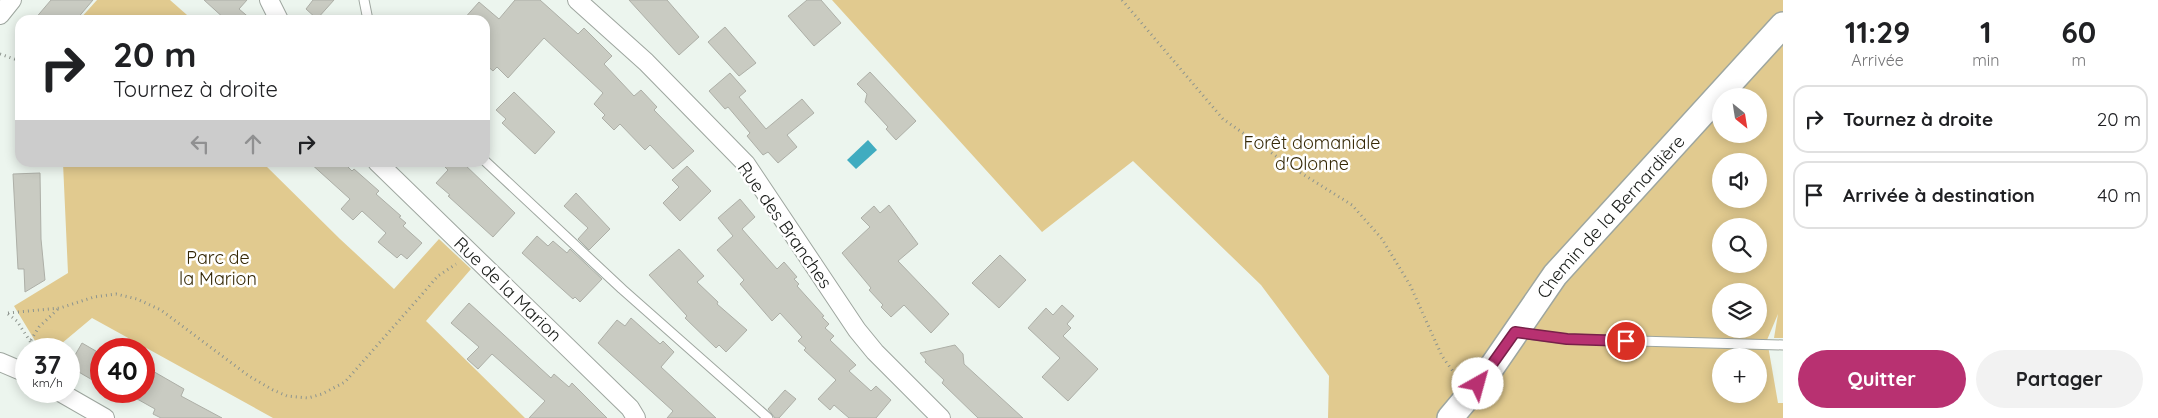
<!DOCTYPE html>
<html lang="fr">
<head>
<meta charset="utf-8">
<style>
  :root { --surface:#fff; --page:#f2f2f2; --text:#202124; --muted:#757577; --line:#e0e0e0; --accent:#b83171 }
  body { margin:0; font-family:Quicksand,sans-serif; background:var(--page); color:var(--text); height:100vh; display:flex; flex-direction:column; font-size:19px; white-space:nowrap }
  * { box-sizing:border-box; margin:0 }
  p { font-size:16px; color:var(--muted) }
  .icon { flex:none; width:28px; height:28px; fill:none; stroke:currentColor; stroke-width:2; stroke-linecap:round; stroke-linejoin:round }
  .map { position:relative; flex:1; overflow:hidden }
  .drawer { display:flex; flex-direction:column; background:var(--surface); width:375px }
  .drawer>* { flex:none }
  .hud { position:absolute; left:15px; top:15px; width:475px; height:152px; border-radius:15px; box-shadow:0 2px 12px #0003; background:#fff; color:var(--text); overflow:hidden }
  .needle { width:32px; rotate:150deg }
  .buttons { position:absolute; left:1712px; top:88px; display:grid; gap:10px }
  .buttons a { display:grid; place-items:center; width:55px; height:55px; border-radius:50%; background:var(--surface); box-shadow:0 2px 12px #0003; font-size:25px }
  .speed { position:absolute; left:15px; top:338px; display:flex; gap:10px; font-size:25px; font-weight:700; text-align:center }
  .speed>* { display:grid; place-content:center; width:65px; height:65px; border-radius:50%; background:var(--surface); box-shadow:0 2px 12px #0003; line-height:1 }
  .speed small { font-size:12px; font-weight:400 }
  .speed .limit { border:8px solid #d22; background:#fff; color:#111 }
  .pin { position:absolute; display:grid; place-items:center; width:42px; height:42px; color:#fff; margin:-21px; border:2px solid #fff; border-radius:50%; box-shadow:0 1px 5px #0007 }
  .me { position:absolute; width:55px; margin:-28px; rotate:38deg; stroke-linejoin:round; filter:drop-shadow(0 0 4px #0008) }
  .turn { display:flex; align-items:center; gap:18px; height:105px; padding:0 15px; font-size:22px }
  .turn .icon { width:65px; height:65px; stroke-width:2.5 }
  .turn b { display:block; font-size:35px; line-height:42px }
  .lanes { display:flex; align-items:center; height:48px; padding:0 15px; background:#0003; justify-content:center; gap:25px; direction:ltr }
  .lanes .off { opacity:.35 }
  .eta { display:flex; justify-content:space-evenly; align-items:center; height:85px; text-align:center }
  .eta b { font-size:30px; font-weight:700; line-height:35px }
  .cta { display:flex; gap:10px; margin-top:auto; padding:10px 15px }
  .cta a { flex:1; height:58px; border-radius:30px; background:var(--accent); color:#fff; font-size:20px; font-weight:700; line-height:58px; text-align:center }
  .cta a+a { background:var(--page); color:var(--text) }
  ul { padding:0; list-style:none }
  li { display:flex; align-items:center; gap:15px; height:68px; margin:0 10px 8px; padding:0 5px; border:2px solid var(--line); border-radius:15px }
  li div { flex:1 }
  li b { display:block; font-size:19px }
  li em { font-style:normal }
  main { display:flex; flex:1; min-height:0 }
  .map>svg:first-child { display:block }
</style>
</head>
<body>
<main>
<div class="map">
<svg width="1783" height="418" viewBox="0 0 1783 418">
  <rect width="100%" height="100%" fill="#ecf5ee"/>
  <g fill="#e1ca8f" fill-rule="evenodd">
    <path d="M97,0h73l17,15 2,5h-110z"/>
    <path d="M832,0h951v338h-9l4,-24 -11,26 11,63h5v15h-455l1,-42 -68,-91 -128,-124 -91,71zM1721,96h38v38h-38zM1721,161h38v38h-38zM1721,226h38v38h-38zM1721,291h38v38h-38zM1721,356h38v38h-38z"/>
    <path d="M63,163h200l77,76 54,50 45,-50 32,30 -45,52 99,97h-252l-181,-100 -37,31h-15l-26,-43 54,-33z"/>
  </g>
  <path fill="#40acc0" d="M868,140l9,10 -21,19 -9,-9z"/>
  <g fill="#c9cbc2" stroke="#adafa7">
    <path d="M51,0h42l-17,20h-42z"/>
    <path d="M204,0h43l-8,9 13,11h-26z"/>
    <path d="M313,0h21l-17,19 -11,-10z"/>
    <path d="M515,0h25l38,34 6,-6 28,28 -8,8 30,32 7,-6 16,17 -3,3 40,41 -21,18 -23,-24 -5,5 -25,-26 -6,6 -12,-12 3,-3 -11,-11 9,-11 -59,-55 -36,40 -11,-11 -4,4 -8,-7v-44h-22l16,-18 20,17z"/>
    <path d="M629,0h38l32,37 -20,18z"/>
    <path d="M807,0h14l20,23 -27,23 -26,-30z"/>
    <path d="M725,27l31,36 -17,13 -31,-34z"/>
    <path d="M870,72l46,49 -20,19 -10,-11 2,-2 -23,-25 2,-8 -10,-10z"/>
    <path d="M730,73l16,18 -7,6 27,32 36,-30 12,14 -27,22 10,12 -19,16 -10,-11 -5,3 -16,-19 3,-3 -22,-26 -3,2 -16,-18z"/>
    <path d="M514,92l41,40 -20,22 -33,-31 4,-4 -10,-9z"/>
    <path d="M309,162h34l9,9 2,-2 25,22 -3,3 25,22 -2,1 7,6 -3,3 19,17 -15,16 -6,-5 -4,4 -19,-16 8,-9 -24,-22 -9,9 -12,-11 9,-10z"/>
    <path d="M440,162h22l53,51 -22,24 -45,-41 2,-1 -14,-12 12,-13z"/>
    <path d="M687,166l24,25 -31,30 -17,-18 16,-16 -7,-7z"/>
    <path d="M40,173l1,66 4,41 -20,12 -1,-23h-6l-5,-95z"/>
    <path d="M576,193l34,36 -21,21 -11,-11 10,-11 -24,-22z"/>
    <path d="M740,199l15,18 -13,12 35,40 7,-7 13,15 -3,2 5,5 -2,2 27,30 -2,1 7,7 -4,4 9,8 -4,4 26,25 -7,6 22,20 5,-5 15,14 -15,18h-27l-15,-13 -4,5 -12,-11 18,-19 -32,-30 2,-2 -8,-7 4,-4 -22,-24 -8,8 -32,-37 4,-4 -27,-30 16,-14 -15,-18z"/>
    <path d="M889,205l29,39 -20,17 51,53 -18,19 -27,-28 -13,12 -10,-10 2,-2 -14,-15 2,-2 -29,-35 28,-26 -9,-9 13,-12 6,7z"/>
    <path d="M537,236l11,10 5,-5 14,12 3,-4 32,30 -22,23 -5,-5 -2,2 -51,-46z"/>
    <path d="M679,249l25,27 -7,6 21,20 -1,2 30,26 -21,22 -7,-7 -3,3 -31,-30 2,-2 -38,-41z"/>
    <path d="M1000,255l26,25 -27,28 -27,-25z"/>
    <path d="M469,303l82,75 3,-4 15,13 3,-4 35,35h-78l16,-17 -53,-47 -14,15 -11,-10 12,-12 -28,-24z"/>
    <path d="M1062,305l12,11 -7,8 4,4 -8,8 35,33 -30,32 -26,-24 18,-19 -32,-30 18,-20 7,7z"/>
    <path d="M631,318l29,26 3,-3 11,11 -13,15 55,51h-49l6,-7 -75,-68 19,-23 8,6z"/>
    <path d="M82,343l19,11v31l-24,-14 1,-2 -8,-5z"/>
    <path d="M955,345l8,9 1,10 59,54h-45l-36,-35 2,-3 -19,-18 1,-2 -6,-7z"/>
    <path d="M144,366l40,23 -3,7 41,22h-61l-8,-4 2,-5 -32,-18h21z"/>
    <path d="M785,390l11,9 -17,19h-4l-7,-9z"/>
  </g>
  <g fill="none" stroke-linecap="round" stroke-linejoin="round">
    <defs>
      <g id="lane">
        <path d="M364,0l4,20"/>
        <path d="M485,161l137,128 146,129"/>
        <path d="M1518,333l49,6 216,6"/>
      </g>
      <g id="street">
        <path d="M269,0l10,20"/>
        <path d="M577,0l69,62 100,102 111,166 18,22 66,66"/>
        <path d="M0,15l12,-15"/>
        <path d="M377,162l253,246 6,10"/>
        <path d="M0,362l26,11"/>
        <path d="M58,391l47,27"/>
      </g>
      <g id="secondary">
        <path id="s1" d="M1450,418l37,-44 68,-99 228,-250"/>
      </g>
    </defs>
    <use href="#lane" stroke="#9ea69f" stroke-width="11"/>
    <use href="#street" stroke="#9ea69f" stroke-width="20"/>
    <use href="#secondary" stroke="#9ea69f" stroke-width="28"/>
    <g stroke="#8d948e" stroke-width="3" stroke-dasharray="1 4" stroke-linecap="butt">
      <path d="M1122,0l101,119 70,49 59,37 30,34 28,46 32,71 15,21"/>
      <path d="M0,54l20,7"/>
      <path d="M8,313l52,-5 34,-11 22,-3 21,5 24,11 88,66 24,14 14,6 21,2 14,-4 23,-12 93,-106 18,-12"/>
      <path d="M8,314l9,7 18,28"/>
      <path d="M31,340l8,-13 20,-19"/>
    </g>
    <use href="#lane" stroke="#fff" stroke-width="9"/>
    <use href="#street" stroke="#fff" stroke-width="18"/>
    <use href="#secondary" stroke="#fff" stroke-width="25"/>
  </g>
  <g fill="none" stroke-linecap="round" stroke-linejoin="round">
    <defs>
      <path id="route" d="M1478,384l37,-52 52,7 59,2"/>
    </defs>
    <use href="#route" stroke="#782049" stroke-width="12"/>
    <use href="#route" stroke="#b83171" stroke-width="9"/>
  </g>
  <g text-anchor="middle" dominant-baseline="central" stroke-width="5" stroke-linejoin="round" paint-order="stroke">
    <g font-size="18" fill="#352806" stroke="#fff">
      <text x="1312" y="142">Forêt domaniale<tspan x="1312" dy="21">d'Olonne</tspan></text>
      <text x="218" y="257">Parc de<tspan x="218" dy="21">la Marion</tspan></text>
    </g>
    <g font-size="18" fill="#171a17" stroke="#fff">
      <text stroke="none"><textPath href="#s1" startOffset="258">Chemin de la Bernardière</textPath></text>
      <text transform="translate(785 225) rotate(55)">Rue des Branches</text>
      <text transform="translate(508 289) rotate(44)">Rue de la Marion</text>
    </g>
  </g>
</svg>
<div class="buttons">
<a><svg class="needle" viewBox="-14 -14 28 28"><path d="M0-13l5 13h-10z" fill="#e53935"/><path d="M0 13l5-13h-10z" fill="#757577"/></svg></a>
<a><svg class="icon" aria-label="sound" viewBox="0 0 24 24"><path d="M4 9h4l5-4v14l-5-4H4zM17 9q2 3 0 6"/></svg></a>
<a><svg class="icon" aria-label="search" viewBox="0 0 24 24"><circle cx="10" cy="10" r="6"/><path d="M15 15l6 6"/></svg></a>
<a><svg class="icon" aria-label="layers" viewBox="0 0 24 24"><path d="M12 4l9 5-9 5-9-5zM3 14l9 5 9-5"/></svg></a>
<a>+</a>
</div>
<div class="speed"><div>37<small>km/h</small></div><div class="limit">40</div></div>
<div class="pin" style="left:1626px;top:341px;background:#d93025"><svg class="icon" aria-label="arrive" viewBox="0 0 24 24"><path d="M6 21V4h12l-3 4 3 4H6"/></svg></div>
<svg class="me" style="left:1478px;top:384px" viewBox="-20 -20 40 40"><circle r="19" fill="#fff"/><path d="M0-13L10 11 0 6-10 11z" fill="#b83171"/></svg>
<div class="hud">
<div class="turn"><svg class="icon" aria-label="right" viewBox="0 0 24 24"><path d="M7 20v-9h11M14 6l5 5-5 5"/></svg><div><b>20 m</b>Tournez à droite</div></div>
<div class="lanes"><svg class="icon off" aria-label="left" viewBox="0 0 24 24"><path d="M17 20v-9H6M10 6l-5 5 5 5"/></svg><svg class="icon off" aria-label="ahead" viewBox="0 0 24 24"><path d="M12 20V5M6 11l6-6 6 6"/></svg><svg class="icon" aria-label="right" viewBox="0 0 24 24"><path d="M7 20v-9h11M14 6l5 5-5 5"/></svg></div>
</div>
</div>
<section class="drawer">
<div class="eta">
<div><b>11:29</b><p>Arrivée</p></div>
<div><b>1</b><p>min</p></div>
<div><b>60</b><p>m</p></div>
</div>
<ul>
<li><svg class="icon" aria-label="right" viewBox="0 0 24 24"><path d="M7 20v-9h11M14 6l5 5-5 5"/></svg><div><b>Tournez à droite</b></div><em>20 m</em></li>
<li><svg class="icon" aria-label="arrive" viewBox="0 0 24 24"><path d="M6 21V4h12l-3 4 3 4H6"/></svg><div><b>Arrivée à destination</b></div><em>40 m</em></li>
</ul>
<div class="cta"><a>Quitter</a><a>Partager</a></div>
</section>
</main>
</body>
</html>
